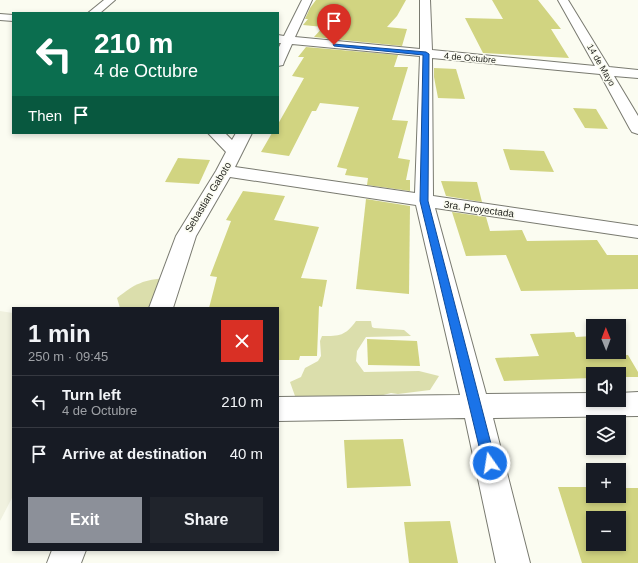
<!DOCTYPE html>
<html lang="en">
<head>
<meta charset="utf-8">
<style>
  :root { --surface:#171b24; --page:#20242c; --text:#f1f3f6; --muted:#9ea1a6; --line:#363941; --accent:#8c9099 }
  body { margin:0; font-family:Arial,sans-serif; background:var(--page); color:var(--text); height:100vh; display:flex; flex-direction:column; font-size:15px; white-space:nowrap }
  * { box-sizing:border-box; margin:0 }
  p { font-size:13px; color:var(--muted) }
  .icon { flex:none; width:22px; height:22px; fill:none; stroke:currentColor; stroke-width:2; stroke-linecap:round; stroke-linejoin:round }
  .map { position:relative; flex:1; overflow:hidden }
  .details { position:absolute; left:12px; top:307px; width:267px; height:244px; display:flex; flex-direction:column; background:var(--surface); border-radius:0px; box-shadow:0 2px 6px #0003 }
  .details>* { flex:none }
  .hud { position:absolute; left:12px; top:12px; width:267px; height:122px; border-radius:0px; box-shadow:0 2px 6px #0003; background:#0b6e4f; color:#fff; overflow:hidden }
  .needle { width:26px; rotate:359deg }
  .buttons { position:absolute; left:586px; top:319px; display:grid; gap:8px }
  .buttons a { display:grid; place-items:center; width:40px; height:40px; border-radius:0px; background:var(--surface); box-shadow:0 2px 6px #0003; font-size:20px }
  .pin { position:absolute; display:grid; place-items:center; width:34px; height:34px; color:#fff; margin:-41px -17px; border-radius:50% 50% 50% 0; rotate:-45deg; box-shadow:0 0 4px #0007 }
  .pin .icon { rotate:45deg }
  .me { position:absolute; width:44px; margin:-22px; rotate:347deg; stroke-linejoin:round; filter:drop-shadow(0 0 3px #0008) }
  .turn { display:flex; align-items:center; gap:14px; height:84px; padding:0 16px; font-size:18px }
  .turn .icon { width:52px; height:52px; stroke-width:2.5 }
  .turn b { display:block; font-size:28px; line-height:34px }
  .then { display:flex; align-items:center; height:38px; padding:0 16px; background:#0003; gap:8px; font-size:15px }
  .round { display:grid; place-items:center; flex:none; width:42px; height:42px; border-radius:0px; background:var(--page) }
  .headline { display:flex; align-items:center; justify-content:space-between; height:68px; padding:0 16px }
  h1 { font-size:24px; font-weight:700; line-height:30px }
  .primary-button { display:flex; gap:8px; margin-top:auto; padding:8px 16px }
  .primary-button a { flex:1; height:46px; border-radius:0px; background:var(--accent); color:#fff; font-size:16px; font-weight:700; line-height:46px; text-align:center }
  .primary-button a+a { background:var(--page); color:var(--text) }
  ul { padding:0; list-style:none }
  li { display:flex; align-items:center; gap:12px; height:52px; padding:0 16px; border-top:1px solid var(--line) }
  li div { flex:1 }
  li b { display:block; font-size:15px }
  li em { font-style:normal }
  .map>svg:first-child { display:block }
</style>
</head>
<body>
<div class="map">
<svg width="638" height="563" viewBox="0 0 638 563">
  <rect width="100%" height="100%" fill="#fbfcf1"/>
  <path fill="#f0f1df" d="M0,311l13,2v183l-13,25z"/>
  <g fill="#dbdeac">
    <path d="M167,278l-9,30h-38l-3,-10c19,-15 26,-18 50,-20z"/>
    <path d="M356,321h15l1,6 2,1 30,2 7,6 -45,1 -9,14 -1,10 8,11 55,-1 20,5 -9,14 -32,4 -7,-1 -31,8 -37,1 -28,-6 -5,-14 11,-5 4,-9 13,-7 3,-5 -1,-15 2,-5c18,0 23,0 34,-15z"/>
  </g>
  <g fill="#d1d481" fill-rule="evenodd">
    <path d="M316,0h90l-9,16 -10,11 20,2 -5,17 -88,-9 9,-10 -20,-2 5,-6h-3l5,-11z"/>
    <path d="M492,0h46l23,29h-10l18,29 -86,-5 -18,-35 38,1z"/>
    <path d="M306,47l92,8 -4,12h14l-16,53 16,1 -10,37 12,2 -4,20h4v11l-43,-6 1,-7 -23,-3 2,-6 -10,-2 22,-60 -39,-4 -4,8h-4l-23,45 -28,-4 11,-19h6v-9l26,-46 -12,-2 12,-19h-6z"/>
    <path d="M434,68l22,1 9,30 -27,-1 -4,-21z"/>
    <path d="M573,108l23,1 12,20 -23,-1z"/>
    <path d="M503,149l41,2 10,21 -44,-2z"/>
    <path d="M178,158l32,2 -11,24 -34,-2z"/>
    <path d="M441,181l36,1 5,20 -36,-6z"/>
    <path d="M243,191l42,5 -11,24 45,7 -18,51 26,2 -5,27 -3,-1 -2,50h-17l-1,4h-21v-52h-69l8,-31 -7,-1 21,-55 -5,-1z"/>
    <path d="M366,199l44,7 -1,88 -53,-5z"/>
    <path d="M452,212l34,5 4,14 32,-1 5,11 70,-1 10,15h31v34l-117,2 -15,-36 -40,1z"/>
    <path d="M574,332l2,5 17,-1v20l35,-1 10,17v5h-19v-3h-26v4l-89,3 -9,-23 44,-2 -9,-22z"/>
    <path d="M367,339l50,2 3,25 -52,-1z"/>
    <path d="M403,439l8,47 -64,2 -3,-48z"/>
    <path d="M558,487h35v9h26v-8h19v75h-56zM593,518h26v26h-26z"/>
    <path d="M450,521l8,42h-49l-5,-41z"/>
  </g>
  <g fill="none" stroke-linecap="round" stroke-linejoin="round">
    <defs>
      <g id="street">
        <path d="M104,0h11l-15,13h-12z"/>
        <path d="M302,0h10l-17,37 125,12v-49h10l2,50 163,16 -37,-66h10l41,67 29,3v8l-24,-2 24,40v18l-6,-2 -2,-3 -30,-55 -168,-16 1,138 205,30v12l-203,-30 51,186 107,-1v7h26v-7l19,-1v24l-145,2 37,145h-34l-31,-145 -187,3v-24l182,-2 -44,-190 -186,-28 -34,59 -23,72h-24l27,-72 40,-65 10,-19 -18,-19h17l7,7 4,-7h16l-17,34 180,26 5,-137 -128,-12 -8,18 -1,3 -5,1v-17l3,-6h-3v-8l6,1z"/>
        <path d="M0,14l13,1v6l-13,-1z"/>
        <path d="M52,550h34l-5,13h-34z"/>
      </g>
    </defs>
    <use href="#street" stroke="#797a70" stroke-width="2"/>
    <use href="#street" fill="#fff" fill-rule="evenodd"/>
  </g>
  <path fill="#1a73e8" stroke="#114b97" d="M333,44l93,8 3,2 -1,147 68,262 -2,4 -4,2 -5,-2 -2,-4 -63,-262 3,-146 -89,-9z"/>
  <g text-anchor="middle" dominant-baseline="central" stroke-width="3" stroke-linejoin="round" paint-order="stroke">
    <g font-size="9" fill="#1e1f1b" stroke="#fbfcf1">
      <text transform="translate(470 58) rotate(5)">4 de Octubre</text>
      <text transform="translate(601 65) rotate(60)">14 de Mayo</text>
    </g>
    <g font-size="10" fill="#1e1f1b" stroke="#fbfcf1">
      <text transform="translate(208 197) rotate(-59)">Sebastian Gaboto</text>
      <text transform="translate(479 209) rotate(8)">3ra. Proyectada</text>
    </g>
  </g>
</svg>
<div class="buttons">
<a><svg class="needle" viewBox="-14 -14 28 28"><path d="M0-13l5 13h-10z" fill="#e53935"/><path d="M0 13l5-13h-10z" fill="#9ea1a6"/></svg></a>
<a><svg class="icon" aria-label="sound" viewBox="0 0 24 24"><path d="M4 9h4l5-4v14l-5-4H4zM17 9q2 3 0 6"/></svg></a>
<a><svg class="icon" aria-label="layers" viewBox="0 0 24 24"><path d="M12 4l9 5-9 5-9-5zM3 14l9 5 9-5"/></svg></a>
<a>+</a>
<a>−</a>
</div>
<div class="pin" style="left:334px;top:45px;background:#d93025"><svg class="icon" aria-label="arrive" viewBox="0 0 24 24"><path d="M6 21V4h12l-3 4 3 4H6"/></svg></div>
<svg class="me" style="left:490px;top:463px" viewBox="-20 -20 40 40"><circle r="17" fill="#1a73e8" stroke="#fff" stroke-width="3"/><path d="M0-11L8 9 0 5-8 9z" fill="#fff"/></svg>
<div class="hud">
<div class="turn"><svg class="icon" aria-label="left" viewBox="0 0 24 24"><path d="M17 20v-9H6M10 6l-5 5 5 5"/></svg><div><b>210 m</b>4 de Octubre</div></div>
<div class="then">Then<svg class="icon" aria-label="arrive" viewBox="0 0 24 24"><path d="M6 21V4h12l-3 4 3 4H6"/></svg></div>
</div>
<section class="details">
<div class="headline"><div><h1>1 min</h1><p>250 m · 09:45</p></div><a class="round" style="background:#d93025;color:#fff"><svg class="icon" aria-label="close" viewBox="0 0 24 24"><path d="M6 6l12 12M18 6L6 18"/></svg></a></div>
<ul>
<li><svg class="icon" aria-label="left" viewBox="0 0 24 24"><path d="M17 20v-9H6M10 6l-5 5 5 5"/></svg><div><b>Turn left</b><p>4 de Octubre</p></div><em>210 m</em></li>
<li><svg class="icon" aria-label="arrive" viewBox="0 0 24 24"><path d="M6 21V4h12l-3 4 3 4H6"/></svg><div><b>Arrive at destination</b></div><em>40 m</em></li>
</ul>
<div class="primary-button"><a>Exit</a><a>Share</a></div>
</section>
</div>
</body>
</html>
